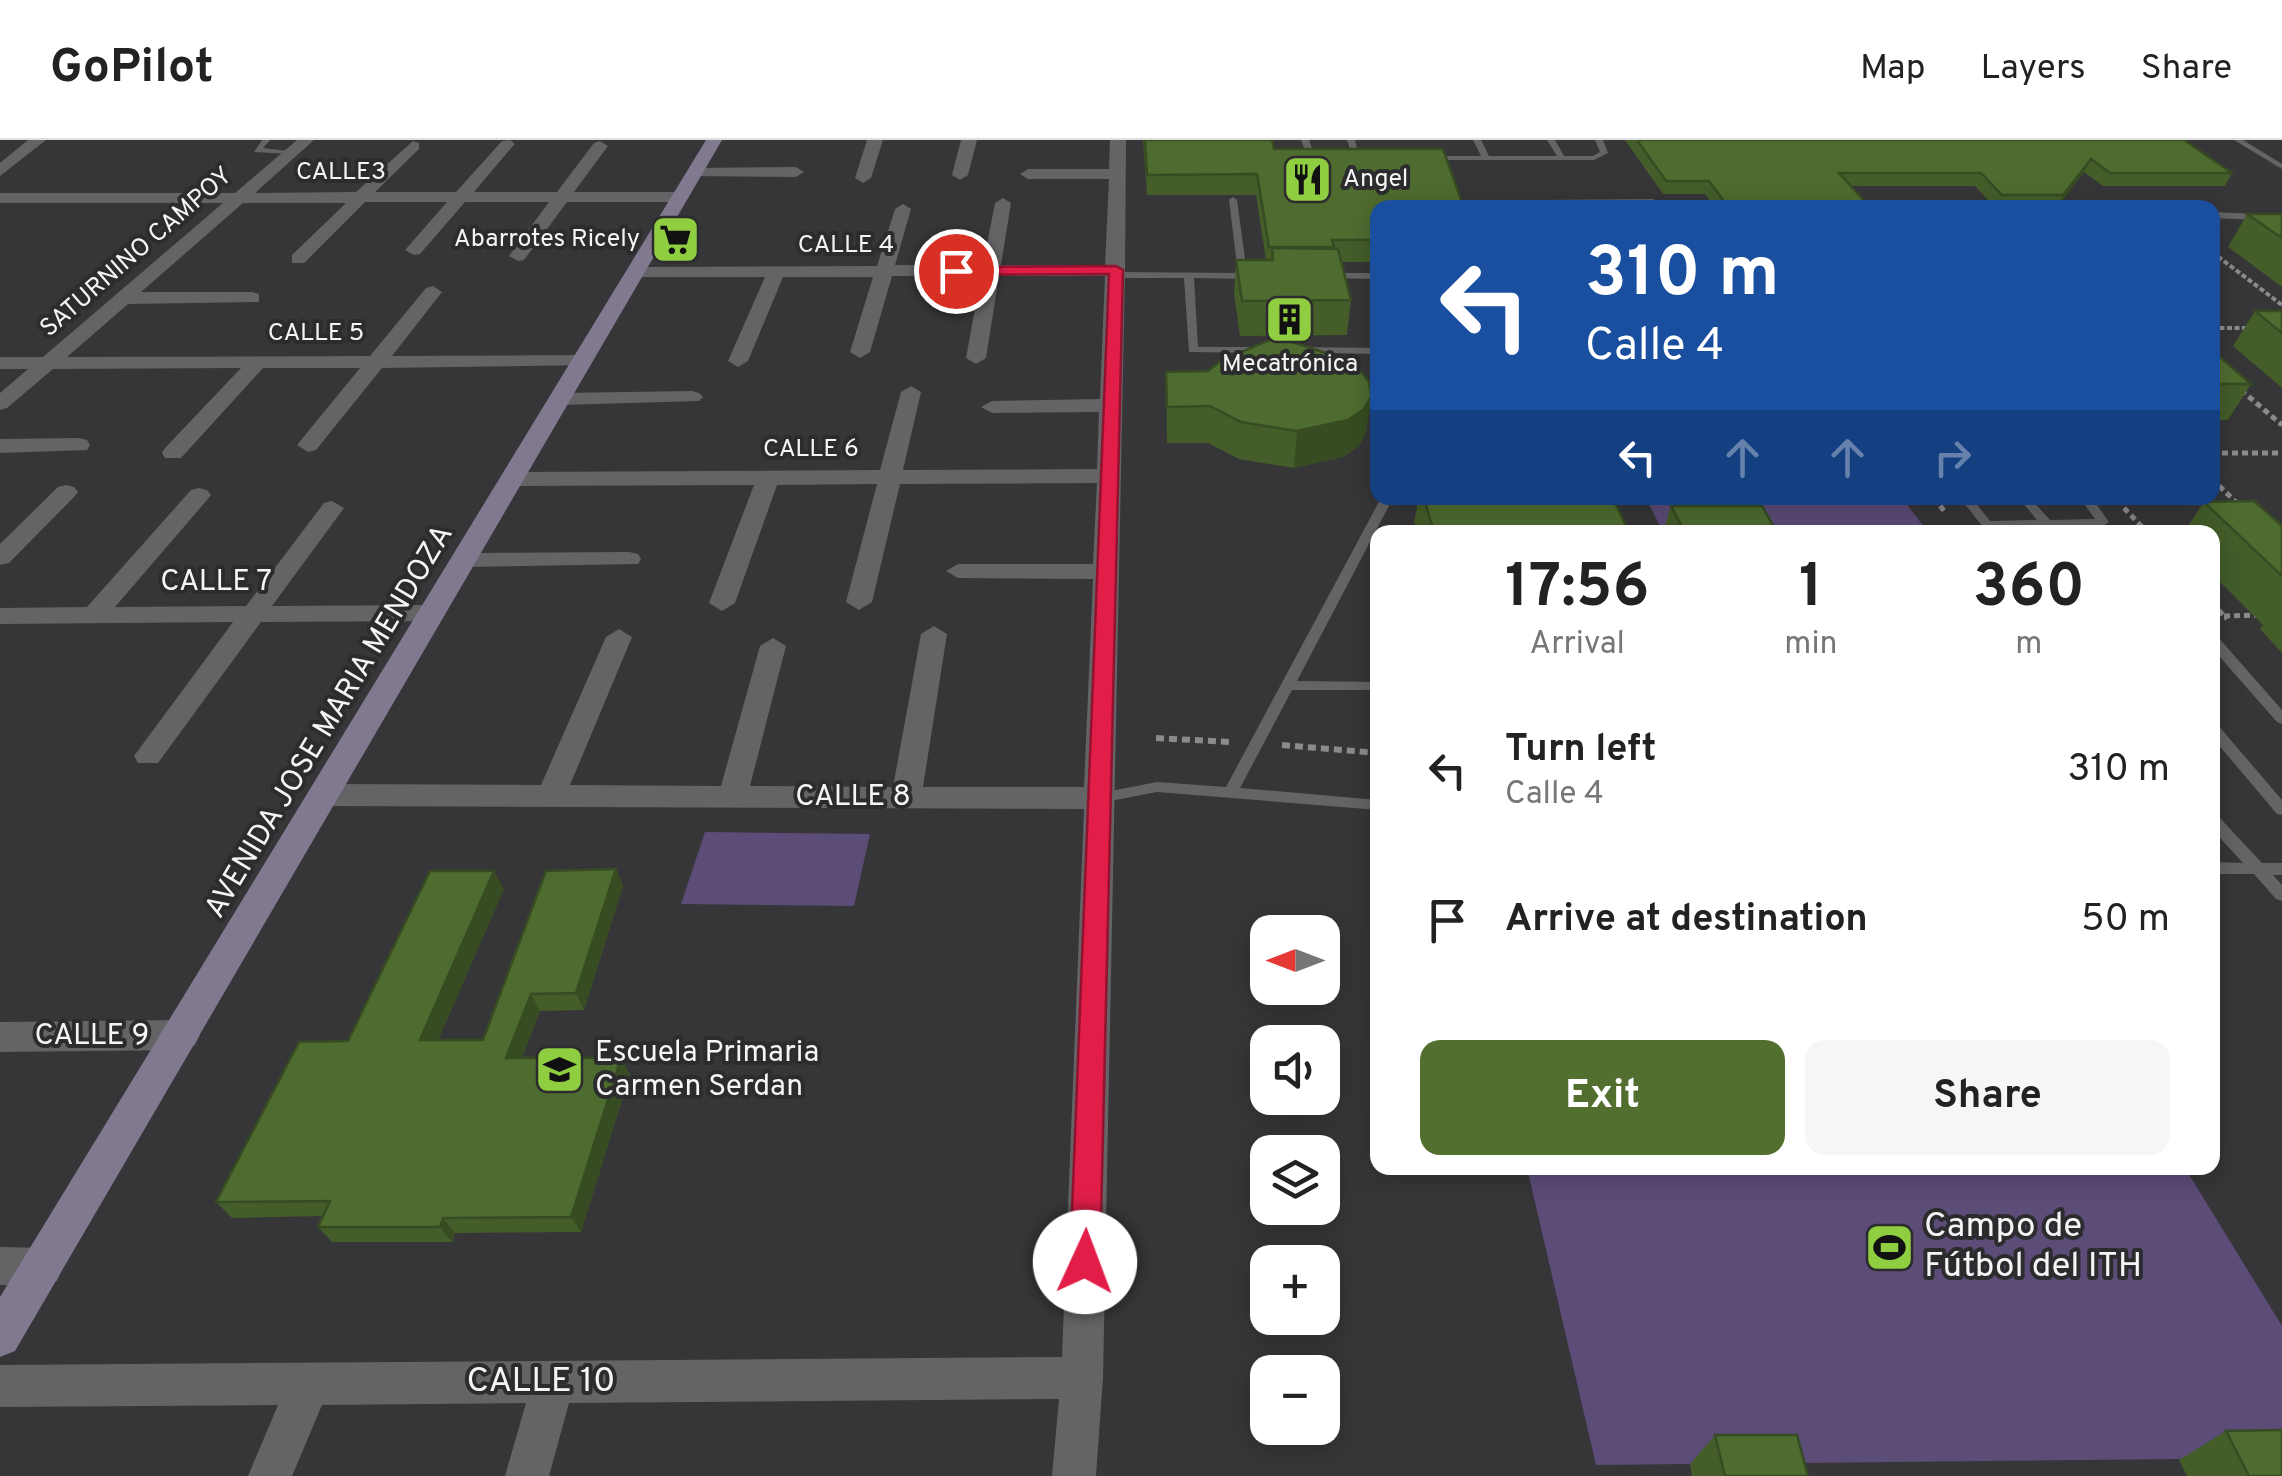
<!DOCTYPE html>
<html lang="en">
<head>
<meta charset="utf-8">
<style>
  :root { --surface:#fff; --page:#f6f6f6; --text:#222; --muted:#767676; --line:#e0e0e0; --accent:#536f30 }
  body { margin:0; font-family:Overpass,sans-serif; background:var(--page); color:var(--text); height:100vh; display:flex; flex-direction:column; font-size:38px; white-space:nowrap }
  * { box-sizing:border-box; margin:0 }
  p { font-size:32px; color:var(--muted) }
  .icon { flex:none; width:55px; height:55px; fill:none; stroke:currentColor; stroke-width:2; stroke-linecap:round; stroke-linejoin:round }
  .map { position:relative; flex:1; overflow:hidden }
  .panel { position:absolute; left:1370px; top:385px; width:850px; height:650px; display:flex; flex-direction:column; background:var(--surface); border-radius:20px; box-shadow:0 5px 25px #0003 }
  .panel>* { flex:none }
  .guide { position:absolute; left:1370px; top:60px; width:850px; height:305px; border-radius:20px; box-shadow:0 5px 25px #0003; background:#1a4fa0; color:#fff; overflow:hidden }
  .needle { width:65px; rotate:270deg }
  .controls { position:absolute; left:1250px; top:775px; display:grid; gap:20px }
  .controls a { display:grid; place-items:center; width:90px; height:90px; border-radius:20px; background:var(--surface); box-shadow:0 5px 25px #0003; font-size:50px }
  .pin { position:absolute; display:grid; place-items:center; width:85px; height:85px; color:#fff; margin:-42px; border:5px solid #fff; border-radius:50%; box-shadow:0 2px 10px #0007 }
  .me { position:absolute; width:110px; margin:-55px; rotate:2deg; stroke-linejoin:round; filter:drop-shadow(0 0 8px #0008) }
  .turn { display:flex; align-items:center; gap:35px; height:210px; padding:0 50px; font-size:45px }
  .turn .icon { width:130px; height:130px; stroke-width:2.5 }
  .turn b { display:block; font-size:70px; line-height:85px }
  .lanes { display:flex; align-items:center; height:95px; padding:0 50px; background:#0003; justify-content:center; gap:50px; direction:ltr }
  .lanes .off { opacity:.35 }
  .eta { display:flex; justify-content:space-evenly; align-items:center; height:170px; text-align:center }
  .eta b { font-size:60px; font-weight:700; line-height:70px }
  .cta { display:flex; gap:20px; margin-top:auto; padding:20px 50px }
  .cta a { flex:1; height:115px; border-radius:20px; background:var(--accent); color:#fff; font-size:40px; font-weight:700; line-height:115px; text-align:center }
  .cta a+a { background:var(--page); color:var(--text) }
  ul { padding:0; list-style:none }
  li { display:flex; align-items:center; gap:30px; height:150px; padding:0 50px }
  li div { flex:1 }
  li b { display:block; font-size:38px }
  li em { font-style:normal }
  header { display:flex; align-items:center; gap:60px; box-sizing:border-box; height:140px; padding:0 50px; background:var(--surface); border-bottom:2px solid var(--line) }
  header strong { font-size:48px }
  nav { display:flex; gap:55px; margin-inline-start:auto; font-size:35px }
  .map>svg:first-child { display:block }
</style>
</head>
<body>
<header>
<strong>GoPilot</strong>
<nav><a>Map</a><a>Layers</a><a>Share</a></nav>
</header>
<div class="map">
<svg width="2282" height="1336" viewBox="0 0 2282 1336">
  <rect width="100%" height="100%" fill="#363538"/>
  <g fill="#5c4c78">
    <path d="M1646,358h256l26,34h-265z"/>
    <path d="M705,692l165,2 -16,72 -173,-2z"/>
    <path d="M1527,1028h658l97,158v132l-686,7z"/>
  </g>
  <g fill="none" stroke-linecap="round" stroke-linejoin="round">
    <g stroke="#8b8a8c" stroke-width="4" stroke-dasharray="5 2.5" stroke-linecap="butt">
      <path d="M2212,112l70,53"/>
      <path d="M2212,188h37"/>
    </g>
    <g stroke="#8b8a8c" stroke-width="5" stroke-dasharray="6 4" stroke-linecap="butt">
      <path d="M2241,250l41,35"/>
      <path d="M2212,313h70"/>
      <path d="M2212,339l28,27"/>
      <path d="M1934,358l11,14"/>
      <path d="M2124,368l23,24"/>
      <path d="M2212,463l15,16"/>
      <path d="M2224,476l37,-1"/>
    </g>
    <g stroke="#8b8a8c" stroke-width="6" stroke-dasharray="8 5" stroke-linecap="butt">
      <path d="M1156,598l74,4"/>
      <path d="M1282,605l96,8"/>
    </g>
    <g fill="#646366" fill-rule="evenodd">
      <path d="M262,0h8l-7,8 33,4 -4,2 -38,-2z"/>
      <path d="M1301,0h8l5,14 10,2v4l-16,-2z"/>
      <path d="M1347,0h8l5,20 -7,-2z"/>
      <path d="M1473,0h8l8,16h68l-10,-16h8l9,16h29l7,-4 -5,-12h8l5,13 -14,7h-165l-4,-2 4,-2h52z"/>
      <path d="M2234,0h9l39,24v5z"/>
      <path d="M1233,57l4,3 10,73 12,3 -5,3 -60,-1 4,69h63l5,3 -5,3 -72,-1 -5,-74h-68l-5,-3 5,-3 122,1 -9,-73z"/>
      <path d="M1652,59l32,9 -32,-3 -137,3 20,-8z"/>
      <path d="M2212,72l70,3v6l-70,-3z"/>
      <path d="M1327,133h51v6l-54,-1v-4z"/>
      <path d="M1299,207l78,1 1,9 -5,-3 -78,-2v-4z"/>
      <path d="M1381,358h12l-96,183 81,1v8h-86l-52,98 138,12v10l-221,-18 -57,11 -5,-1 -2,-4 2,-4 62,-12 69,5z"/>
      <path d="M1960,358h12l18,23 47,-1 -18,-22h11l20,22 45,-1 -15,-21h12l17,24 -6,4 -107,2 -1,4h-8z"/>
      <path d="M2212,495l5,1 65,74v14l-5,-2 -65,-74z"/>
      <path d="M2212,582l5,2 65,76v15l-5,-1 -65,-77z"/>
      <path d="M2212,674l5,1 45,48h20v12h-9l9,10v16l-6,-2 -22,-25h-42v-12l31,1 -31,-34z"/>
    </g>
    <g fill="#646366" fill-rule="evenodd">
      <path d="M28,0h18l-46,36v-13z"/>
      <path d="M297,0h17l-59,53 101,-1 57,-51 6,2v6l-44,43h81l46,-51 8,-1 5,4 -3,3 -38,45h83l37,-49 6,-2 8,5 -34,46h107l8,5 -8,5h-114l-43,58 -6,1 -9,-5 40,-54h-84l-45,52 -6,1 -9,-5 42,-48h-82l-61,61h-12v-8l54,-52h-103l-102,89h111l7,2v8l-131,2 -61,53 303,-1 56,-68 7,-2 9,6 -50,64 190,-1 10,6 -3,4 -207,3 -66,82 -8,2 -11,-7 63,-77h-97l-82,90h-16l-3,-5 3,-5 76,-80 -188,1 -46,39 -7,2v-17l28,-24h-28v-12h43l180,-154h-223v-10h235z"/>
      <path d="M867,0h16l-12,38 -8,5 -8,-5z"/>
      <path d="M961,0h16l-9,35 -8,5 -8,-5z"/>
      <path d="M1110,0h16l-1,130 -22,1108 -7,98h-44l7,-77 -490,4 -20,73h-44l21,-73 -204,2 -30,71h-44l30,-71 -278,2v-42l1062,-8 22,-548 -758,-3 -11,-4 -4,-7 4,-7 11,-4 215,1 65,-148 13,-8 13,8 -62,148 151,1 39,-140 13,-8 13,8 -36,140 143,1 28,-153 13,-8 13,8 -24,153h161l9,-208 -135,-1 -12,-7 12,-7h135l4,-81 -197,1 -28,118 -13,8 -13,-8 31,-118 -100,1 -42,118 -13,8 -13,-8 45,-118 -242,1 -11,-7 11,-7 368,-2 21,-78 10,-6 10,6 -18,78 194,-1 2,-57 -107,1 -11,-6 11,-6 108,-2 5,-123h-106l-13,82 -10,6 -10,-6 15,-82h-89l-22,76 -10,6 -10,-6 23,-75h-90l-35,84 -10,6 -10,-6 37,-84h-129l-9,-5 9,-5 241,-1 18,-57 8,-5 8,5 -16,56h88l12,-62 8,-5 8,5 -10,62h104l4,-86h-81l-8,-5 8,-5h81z"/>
      <path d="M695,28l101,-1 8,5 -8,5 -107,-1 -2,-3z"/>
      <path d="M692,251l7,2 4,4 -4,4 -139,4 -11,-6 11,-6z"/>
      <path d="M79,298l8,2 3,5 -3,5 -87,3v-14z"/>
      <path d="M66,345l8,2 4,5 -4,5 -65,66 -9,2v-21l58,-57z"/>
      <path d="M199,348l8,2 4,5 -4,5 -92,107 131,-1 78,-103 8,-2 12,7 -72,98 161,-1 13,8 -13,8 -172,1 -103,141h-20l-4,-7 99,-134 -233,2v-16l87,-1 104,-117z"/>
      <path d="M629,412l9,2 3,5 -3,5 -174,3 -12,-7 12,-7z"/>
      <path d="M183,880l12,5 5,10 -5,10 -12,5 -183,2v-30z"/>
      <path d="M0,1107l43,1 14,5 6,14 -6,14 -14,5 -43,-1z"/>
    </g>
    <path fill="#80798f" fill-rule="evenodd" d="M706,0h16l-707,1211 -15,6v-60z"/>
  </g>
  <g fill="#445d29">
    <path d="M1143,0h129l2,9 104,59v54h-37l10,38 -4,35 -107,1 -6,-42 2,-34h30l-10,-65h-109z"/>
    <path d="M1625,0h559l48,33 -7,13h-122l-19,-14 -27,36h-62l-20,-22h-124l20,22h-156l-10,-14h-42z"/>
    <path d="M2247,74h35v73l-54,-40z"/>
    <path d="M2212,143l9,7 -9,13z"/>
    <path d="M2255,171h27v77l-49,-42z"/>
    <path d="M2212,210l39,34 -23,36h-16z"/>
    <path d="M1208,231l163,25 -5,36 -7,14 -16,11 -49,11 -55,-9 -31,-16h-41l-1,-71z"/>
    <path d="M1419,358h194l16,34h-212l-3,-10z"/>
    <path d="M2204,362l78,24v127l-22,-24 3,-4 -51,-51v-42h-28z"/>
    <path d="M1671,366l106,26h-114z"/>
    <path d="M616,729l7,17 -39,124 -44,1 -18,47 108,16 -49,158 -126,1 -3,9h-120l-14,-15 5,-11 -91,2 -16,-16 132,-161 156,-152 -66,151h45z"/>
    <path d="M2226,1291l56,45h-95l-8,-16z"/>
    <path d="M1715,1295l93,41h-116l-2,-12z"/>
  </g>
  <g fill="#374c22">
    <path d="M2091,19l-7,13 -27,36 6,-13z"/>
    <path d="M1371,256l-5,36 -7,14 -16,11 -49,11 3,-37z"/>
    <path d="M616,729l7,17 -39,124 -8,-17z"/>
    <path d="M494,731l10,18 -73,167 -11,-16z"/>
    <path d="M531,854l9,17 -24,63 -10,-16z"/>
    <path d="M621,918l9,16 -49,158 -10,-15z"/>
    <path d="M443,1078l12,15 -3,9 -12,-15z"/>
  </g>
  <g fill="#4f6c30" stroke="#374c22" stroke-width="2.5">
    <path d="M1145,0h127l2,9h169l21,59h-86v32h-46l2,7h-65l-12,-73 -110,1z"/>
    <path d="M1637,0h547l48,33h-122l-19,-14 -28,36h-61l-21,-22h-142l32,35h-142l-20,-27h-43z"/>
    <path d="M2247,74h35v24z"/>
    <path d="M1272,108l66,1 13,51 -109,1 -6,-41h37z"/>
    <path d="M2255,171h27v22z"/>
    <path d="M1277,197l64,21 18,11 10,13 2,14 -7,13 -16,11 -51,11 -56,-9 -31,-16 -43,1 -1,-35 42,-1 14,-11z"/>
    <path d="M2212,210l39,34h-39z"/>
    <path d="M1424,358h189l16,34h-195z"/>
    <path d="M2254,361l28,25v50l-78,-74z"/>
    <path d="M1671,366h91l15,26h-92z"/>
    <path d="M616,729l-40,124 -45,1 -25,64h115l-50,159 -128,1 -3,9h-122l12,-26 -114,1 83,-160 49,-1 82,-170h64l-74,169h63l63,-169z"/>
    <path d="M2282,1290v46h-33l-23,-45z"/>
    <path d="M1715,1295h82l11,41h-83z"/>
  </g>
  <path fill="#e11d48" stroke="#92132f" stroke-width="2.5" d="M1116,126l7,4 -23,992 -4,10 -11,4 -10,-4 -5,-10 39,-988 -153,1 -6,-4 6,-4z"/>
  <defs>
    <symbol id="restaurant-square" viewBox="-11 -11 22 22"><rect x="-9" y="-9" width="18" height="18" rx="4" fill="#8fcd41" stroke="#2c2b2d"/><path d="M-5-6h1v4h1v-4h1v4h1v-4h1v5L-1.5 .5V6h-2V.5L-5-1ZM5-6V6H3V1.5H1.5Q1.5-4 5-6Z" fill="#111"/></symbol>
    <symbol id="supermarket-square" viewBox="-11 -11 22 22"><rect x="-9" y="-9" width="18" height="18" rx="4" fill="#8fcd41" stroke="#2c2b2d"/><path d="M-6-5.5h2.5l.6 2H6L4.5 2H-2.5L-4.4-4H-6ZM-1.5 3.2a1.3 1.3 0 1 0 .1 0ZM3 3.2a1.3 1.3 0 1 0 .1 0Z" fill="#111"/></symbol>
    <symbol id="building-square" viewBox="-11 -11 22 22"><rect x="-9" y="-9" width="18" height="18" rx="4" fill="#8fcd41" stroke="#2c2b2d"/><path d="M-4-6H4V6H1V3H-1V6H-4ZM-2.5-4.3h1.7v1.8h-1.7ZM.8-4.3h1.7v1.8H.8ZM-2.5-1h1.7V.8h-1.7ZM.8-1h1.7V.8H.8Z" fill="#111"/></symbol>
    <symbol id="school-square" viewBox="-11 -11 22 22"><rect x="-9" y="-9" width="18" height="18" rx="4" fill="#8fcd41" stroke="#2c2b2d"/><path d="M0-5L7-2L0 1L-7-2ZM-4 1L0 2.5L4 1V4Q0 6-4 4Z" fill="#111"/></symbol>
    <symbol id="stadium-square" viewBox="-11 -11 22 22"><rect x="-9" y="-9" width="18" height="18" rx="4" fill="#8fcd41" stroke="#2c2b2d"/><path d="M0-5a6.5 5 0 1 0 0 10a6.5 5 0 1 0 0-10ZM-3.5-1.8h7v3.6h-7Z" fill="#111"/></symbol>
  </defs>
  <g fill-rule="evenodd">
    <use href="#restaurant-square" x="1280" y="12" width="55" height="55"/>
    <use href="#supermarket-square" x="648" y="72" width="55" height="55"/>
    <use href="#building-square" x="1262" y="152" width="55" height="55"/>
    <use href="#school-square" x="532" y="902" width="55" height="55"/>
    <use href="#stadium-square" x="1862" y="1080" width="55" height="55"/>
  </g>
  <g text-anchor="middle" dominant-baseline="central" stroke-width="8" stroke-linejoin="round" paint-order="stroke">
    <g font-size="25" fill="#f5f4f6" stroke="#2c2b2d">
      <text x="341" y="33">CALLE3</text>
      <text x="846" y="106">CALLE 4</text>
      <text transform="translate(137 113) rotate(-41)">SATURNINO CAMPOY</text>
      <text x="316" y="194">CALLE 5</text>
      <text x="811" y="310">CALLE 6</text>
    </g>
    <g font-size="25" fill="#f5f4f6" stroke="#2c2b2d" text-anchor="start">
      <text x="1343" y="40">Angel</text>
      <text x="640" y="100" text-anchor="end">Abarrotes Ricely</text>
      <text x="1290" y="225" text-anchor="middle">Mecatrónica</text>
    </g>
    <g font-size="30" fill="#f5f4f6" stroke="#2c2b2d">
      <text x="216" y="442">CALLE 7</text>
      <text transform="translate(330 582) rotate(-59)">AVENIDA JOSE MARIA MENDOZA</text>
      <text x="853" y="657">CALLE 8</text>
      <text x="92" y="896">CALLE 9</text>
    </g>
    <g font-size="30" fill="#f5f4f6" stroke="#2c2b2d" text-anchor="start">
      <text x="595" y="913">Escuela Primaria<tspan x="595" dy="34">Carmen Serdan</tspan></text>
    </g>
    <g font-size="35" fill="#f5f4f6" stroke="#2c2b2d" text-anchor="start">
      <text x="1924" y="1087">Campo de<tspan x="1924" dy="40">Fútbol del ITH</tspan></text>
    </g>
    <g font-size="35" fill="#f5f4f6" stroke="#2c2b2d">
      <text x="541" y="1242">CALLE 10</text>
    </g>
  </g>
</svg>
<div class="controls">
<a><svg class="needle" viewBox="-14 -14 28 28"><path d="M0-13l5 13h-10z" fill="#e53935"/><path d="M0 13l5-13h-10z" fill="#767676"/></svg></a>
<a><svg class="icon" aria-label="sound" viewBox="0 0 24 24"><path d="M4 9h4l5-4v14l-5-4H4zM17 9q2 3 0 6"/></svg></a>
<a><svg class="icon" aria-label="layers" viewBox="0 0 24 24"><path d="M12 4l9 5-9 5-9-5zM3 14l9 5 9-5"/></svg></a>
<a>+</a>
<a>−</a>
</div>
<div class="pin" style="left:956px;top:131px;background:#d93025"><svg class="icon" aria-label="arrive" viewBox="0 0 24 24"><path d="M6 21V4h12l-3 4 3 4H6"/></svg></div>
<svg class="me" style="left:1085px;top:1122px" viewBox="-20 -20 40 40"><circle r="19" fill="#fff"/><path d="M0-13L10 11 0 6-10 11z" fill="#e11d48"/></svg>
<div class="guide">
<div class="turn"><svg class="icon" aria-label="left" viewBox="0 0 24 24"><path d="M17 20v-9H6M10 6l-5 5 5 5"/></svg><div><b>310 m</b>Calle 4</div></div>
<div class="lanes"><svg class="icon" aria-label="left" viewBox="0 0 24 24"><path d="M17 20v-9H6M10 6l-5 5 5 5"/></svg><svg class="icon off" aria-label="ahead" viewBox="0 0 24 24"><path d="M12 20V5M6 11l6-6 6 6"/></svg><svg class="icon off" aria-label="ahead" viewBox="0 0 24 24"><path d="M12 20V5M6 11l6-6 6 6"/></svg><svg class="icon off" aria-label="right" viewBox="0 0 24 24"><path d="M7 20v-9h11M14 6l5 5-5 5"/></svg></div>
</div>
<section class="panel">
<div class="eta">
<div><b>17:56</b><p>Arrival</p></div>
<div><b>1</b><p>min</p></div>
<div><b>360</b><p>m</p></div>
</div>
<ul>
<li><svg class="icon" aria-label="left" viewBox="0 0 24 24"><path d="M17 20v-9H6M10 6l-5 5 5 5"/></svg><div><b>Turn left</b><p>Calle 4</p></div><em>310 m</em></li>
<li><svg class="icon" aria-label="arrive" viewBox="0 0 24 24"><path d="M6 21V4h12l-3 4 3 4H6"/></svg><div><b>Arrive at destination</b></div><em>50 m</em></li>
</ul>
<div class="cta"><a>Exit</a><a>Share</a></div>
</section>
</div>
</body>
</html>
